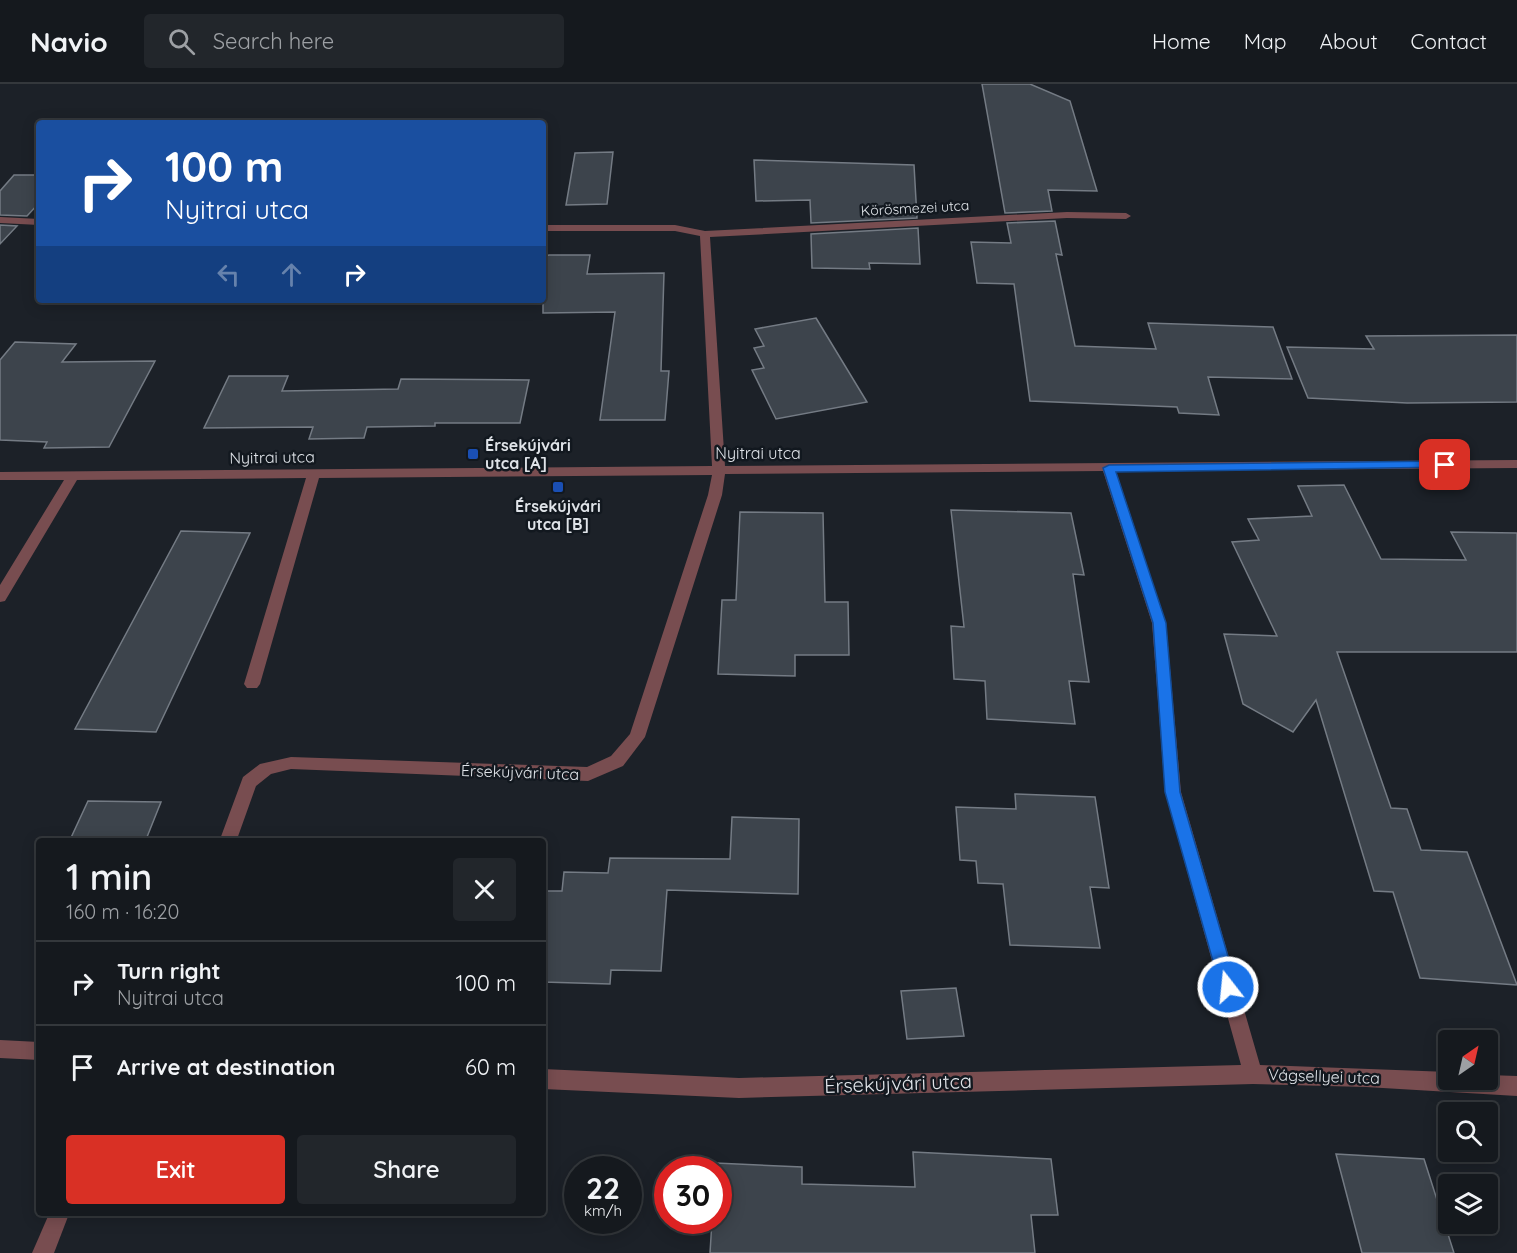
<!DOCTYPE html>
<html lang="en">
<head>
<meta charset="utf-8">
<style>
  :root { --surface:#15191e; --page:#22262b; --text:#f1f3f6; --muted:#9da0a4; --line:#34383c; --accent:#d93025 }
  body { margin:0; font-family:Quicksand,sans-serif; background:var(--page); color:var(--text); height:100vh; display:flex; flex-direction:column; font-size:22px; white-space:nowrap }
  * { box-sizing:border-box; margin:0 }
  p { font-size:20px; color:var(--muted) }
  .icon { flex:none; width:33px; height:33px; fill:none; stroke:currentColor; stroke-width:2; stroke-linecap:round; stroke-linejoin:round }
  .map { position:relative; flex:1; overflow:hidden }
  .details { position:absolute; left:36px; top:754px; width:510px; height:378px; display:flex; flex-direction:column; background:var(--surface); border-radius:6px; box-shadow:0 3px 15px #0003,0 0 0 2px var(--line) }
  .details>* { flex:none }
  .top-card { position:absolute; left:36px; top:36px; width:510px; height:183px; border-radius:6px; box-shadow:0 3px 15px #0003,0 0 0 2px var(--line); background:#1a4fa0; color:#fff; overflow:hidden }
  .needle { width:39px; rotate:34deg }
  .buttons { position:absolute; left:1438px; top:946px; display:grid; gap:12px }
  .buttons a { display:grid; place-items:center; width:60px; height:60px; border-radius:6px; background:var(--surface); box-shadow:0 3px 15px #0003,0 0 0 2px var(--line); font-size:30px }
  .speed { position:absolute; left:564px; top:1072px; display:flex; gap:12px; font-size:30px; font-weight:700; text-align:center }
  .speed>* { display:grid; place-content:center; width:78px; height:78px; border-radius:50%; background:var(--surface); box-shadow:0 3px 15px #0003,0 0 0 2px var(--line); line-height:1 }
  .speed small { font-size:15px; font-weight:400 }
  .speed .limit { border:9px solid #d22; background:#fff; color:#111 }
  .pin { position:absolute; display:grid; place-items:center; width:51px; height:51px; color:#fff; margin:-26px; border-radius:12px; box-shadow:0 3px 9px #0006 }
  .me { position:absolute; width:66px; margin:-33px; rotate:344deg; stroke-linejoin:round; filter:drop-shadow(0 0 4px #0008) }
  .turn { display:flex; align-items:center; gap:21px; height:126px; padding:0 30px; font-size:27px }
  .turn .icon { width:78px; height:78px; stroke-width:2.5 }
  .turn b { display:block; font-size:42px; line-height:51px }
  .lanes { display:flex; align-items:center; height:57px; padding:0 30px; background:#0003; justify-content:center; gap:30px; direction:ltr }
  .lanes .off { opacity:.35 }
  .round { display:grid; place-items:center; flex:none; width:63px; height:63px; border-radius:6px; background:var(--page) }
  .summary { display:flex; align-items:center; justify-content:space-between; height:102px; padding:0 30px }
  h1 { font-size:36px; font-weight:600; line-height:45px }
  .primary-button { display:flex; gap:12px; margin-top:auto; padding:12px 30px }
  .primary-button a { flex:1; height:69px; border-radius:6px; background:var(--accent); color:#fff; font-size:24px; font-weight:600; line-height:69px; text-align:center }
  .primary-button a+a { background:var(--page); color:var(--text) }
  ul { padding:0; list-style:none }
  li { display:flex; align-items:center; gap:18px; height:84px; padding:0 30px; border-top:2px solid var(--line) }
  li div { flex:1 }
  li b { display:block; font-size:22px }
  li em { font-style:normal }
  header { display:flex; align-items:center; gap:36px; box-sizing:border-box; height:84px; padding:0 30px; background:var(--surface); border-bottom:2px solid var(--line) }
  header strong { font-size:28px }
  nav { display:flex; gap:33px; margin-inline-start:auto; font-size:21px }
  .search { width:420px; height:54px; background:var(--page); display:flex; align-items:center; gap:15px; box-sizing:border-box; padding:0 21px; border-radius:6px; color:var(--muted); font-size:22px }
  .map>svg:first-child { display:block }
</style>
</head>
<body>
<header>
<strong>Navio</strong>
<div class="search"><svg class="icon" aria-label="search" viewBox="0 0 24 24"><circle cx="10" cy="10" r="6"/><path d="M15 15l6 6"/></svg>Search here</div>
<nav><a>Home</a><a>Map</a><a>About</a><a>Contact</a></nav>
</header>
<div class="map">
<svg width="1517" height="1169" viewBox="0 0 1517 1169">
  <rect width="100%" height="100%" fill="#1c2128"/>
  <g fill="#3d444c" stroke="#747b84" stroke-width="1.5">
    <path d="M982,0h48l40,17 27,90 -49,-1 4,21 -47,2z"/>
    <path d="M613,68l-6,52 -41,1 9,-52z"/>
    <path d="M754,76l160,5 3,53 -106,5 -1,-23 -54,1z"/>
    <path d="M14,91h25v28l-12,13 -27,-1v-24z"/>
    <path d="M1055,137l7,34 -6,-1 19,92 81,3 -8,-26 125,4 19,52 -84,-2 11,38 -40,-2 -2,-6 -147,-6 -16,-117 -37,-1 -6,-41 40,1 -4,-20z"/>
    <path d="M0,141l17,1 -17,18z"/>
    <path d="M918,144l2,36 -51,-1 1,6 -58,-1 -1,-34z"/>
    <path d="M549,171h41l-3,19 77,-1 -3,98h8l-4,49h-65l15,-108 -72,1v-56z"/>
    <path d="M816,234l51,84 -91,17 -24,-49 12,-2 -10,-20 10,-2 -9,-17z"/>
    <path d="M1517,251v67l-110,1 -99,-5 -21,-51 87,2 -8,-13z"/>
    <path d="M15,258l61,2 -14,18 93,-1 -46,86 -65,1 3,-6 -47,-2v-80z"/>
    <path d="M229,292h59l-6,15 116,-2 3,-10 128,1 -9,43h-85v3l-68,1 -3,11 -55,1 4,-12 -109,1z"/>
    <path d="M1344,401l37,74 85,1 -15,-28 66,1v119h-180l54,156 16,1 14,41 46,2 50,133 -97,-7 -27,-86 -19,-1 -58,-191 -23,32 -50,-28 -19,-70 53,2 -45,-94 27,-2 -11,-21 64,-3 -14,-30z"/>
    <path d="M951,426l120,3 13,62 -11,-1 16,108 -20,-1 6,43 -88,-5 -2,-38 -31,-2 -3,-53 13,1z"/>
    <path d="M740,428l83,1 2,89h23l1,53h-54v21l-77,-2 4,-74h14z"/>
    <path d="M181,447l69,2 -94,199 -81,-3z"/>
    <path d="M1015,710l80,3 14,91 -19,-1 10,61 -90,-3 -7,-61 -25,-1 -2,-22 -16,-1 -4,-53 60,2z"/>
    <path d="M88,717l73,1 -16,40h-76z"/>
    <path d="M732,733l67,2 -1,75 -131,-4 -6,81 -50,-1 -1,14 -67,-2v-91h19l2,-19 44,1 2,-15 120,1z"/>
    <path d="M956,904l8,48 -57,3 -6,-48z"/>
    <path d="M913,1068l138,7 7,56h-27l4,38h-325l2,-32h6v-51h-2v-7l86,4v17l113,3z"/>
    <path d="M1336,1070l88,5 30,94h-92z"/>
  </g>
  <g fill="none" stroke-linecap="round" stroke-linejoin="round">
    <g fill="#784d50" fill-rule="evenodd">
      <path d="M1067,128l59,1 5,3 -5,3 -59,-1 -357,19 15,229 792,-6v8l-401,3 50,152 15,169 79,273 189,7v8h39v-5l29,1v20l-151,-9 -113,-3 -514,14 -196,-9v-20l196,9 502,-13 -76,-273 -13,-169 -49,-152 -378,3 -3,21 -77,242 -22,29 -35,15 -297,-12 -20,5 -15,12 -20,56h-17l24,-65 17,-13 31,-7 296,10 24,-11 19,-22 78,-239 4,-20 -393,3 -59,206 -3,4h-10l-3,-4 62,-206 -229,2 -72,121 -5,1v-17l64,-105h-64v-8l712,-6 -12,-230 -25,-5h-132v-6h132l30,6z"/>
      <path d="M0,133l39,2v6l-39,-2z"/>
      <path d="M0,956l39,2v18l-39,-2z"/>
      <path d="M49,1130h20l-15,39h-22z"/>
    </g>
  </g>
  <path fill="#1a73e8" stroke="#114b97" stroke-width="1.5" d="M1445,377l4,1v5l-333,5 50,151 14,169 57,195 -3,6 -6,2 -6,-2 -57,-201 -12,-169 -50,-155 6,-3z"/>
  <g fill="#1a4fb4" stroke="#12181f" stroke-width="2">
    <rect x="467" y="364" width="12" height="12" rx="3"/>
    <rect x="552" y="397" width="12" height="12" rx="3"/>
  </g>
  <g text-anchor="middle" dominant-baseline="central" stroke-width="5" stroke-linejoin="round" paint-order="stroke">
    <g font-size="14" fill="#dfe3e8" stroke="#12181f">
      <text transform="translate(915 124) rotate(-3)">Körösmezei utca</text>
    </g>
    <g font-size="16" font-weight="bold" fill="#dfe3e8" stroke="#12181f" text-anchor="start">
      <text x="485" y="361">Érsekújvári<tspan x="485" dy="18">utca [A]</tspan></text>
      <text x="558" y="422" text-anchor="middle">Érsekújvári<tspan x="558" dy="18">utca [B]</tspan></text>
    </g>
    <g font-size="16" fill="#dfe3e8" stroke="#12181f">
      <text x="758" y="369">Nyitrai utca</text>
      <text transform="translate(272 373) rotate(-1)">Nyitrai utca</text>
      <text transform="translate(520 688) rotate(2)">Érsekújvári utca</text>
      <text transform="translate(1324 992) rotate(2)">Vágsellyei utca</text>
    </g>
    <g font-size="20" fill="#dfe3e8" stroke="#12181f">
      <text transform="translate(898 999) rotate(-2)">Érsekújvári utca</text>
    </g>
  </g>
</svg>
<div class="buttons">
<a><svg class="needle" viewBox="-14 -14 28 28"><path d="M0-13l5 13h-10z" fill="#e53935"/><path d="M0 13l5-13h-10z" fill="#9da0a4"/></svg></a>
<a><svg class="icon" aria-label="search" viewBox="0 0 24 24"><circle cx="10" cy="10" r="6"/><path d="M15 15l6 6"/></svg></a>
<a><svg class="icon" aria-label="layers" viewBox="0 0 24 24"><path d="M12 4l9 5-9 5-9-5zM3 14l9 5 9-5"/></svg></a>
</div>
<div class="speed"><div>22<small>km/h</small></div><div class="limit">30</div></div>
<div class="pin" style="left:1445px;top:381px;background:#d93025"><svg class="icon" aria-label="arrive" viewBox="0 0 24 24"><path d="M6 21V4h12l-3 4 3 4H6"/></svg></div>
<svg class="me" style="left:1228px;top:903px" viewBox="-20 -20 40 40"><circle r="17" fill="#1a73e8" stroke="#fff" stroke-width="3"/><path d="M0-11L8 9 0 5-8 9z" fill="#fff"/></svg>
<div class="top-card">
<div class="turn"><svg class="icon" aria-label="right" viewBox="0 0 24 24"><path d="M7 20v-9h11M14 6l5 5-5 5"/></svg><div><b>100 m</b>Nyitrai utca</div></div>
<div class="lanes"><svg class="icon off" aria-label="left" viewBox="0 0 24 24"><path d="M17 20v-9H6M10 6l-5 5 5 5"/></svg><svg class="icon off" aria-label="ahead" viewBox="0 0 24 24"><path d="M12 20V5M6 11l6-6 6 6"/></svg><svg class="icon" aria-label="right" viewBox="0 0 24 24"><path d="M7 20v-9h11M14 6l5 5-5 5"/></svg></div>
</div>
<section class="details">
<div class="summary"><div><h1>1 min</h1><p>160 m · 16:20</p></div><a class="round"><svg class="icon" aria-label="close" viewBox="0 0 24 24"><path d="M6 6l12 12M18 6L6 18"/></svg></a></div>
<ul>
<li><svg class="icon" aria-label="right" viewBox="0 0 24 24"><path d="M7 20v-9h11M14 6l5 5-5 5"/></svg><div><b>Turn right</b><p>Nyitrai utca</p></div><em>100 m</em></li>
<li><svg class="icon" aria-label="arrive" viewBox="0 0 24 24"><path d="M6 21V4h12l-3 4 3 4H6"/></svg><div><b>Arrive at destination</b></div><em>60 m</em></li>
</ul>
<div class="primary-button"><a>Exit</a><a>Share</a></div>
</section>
</div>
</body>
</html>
